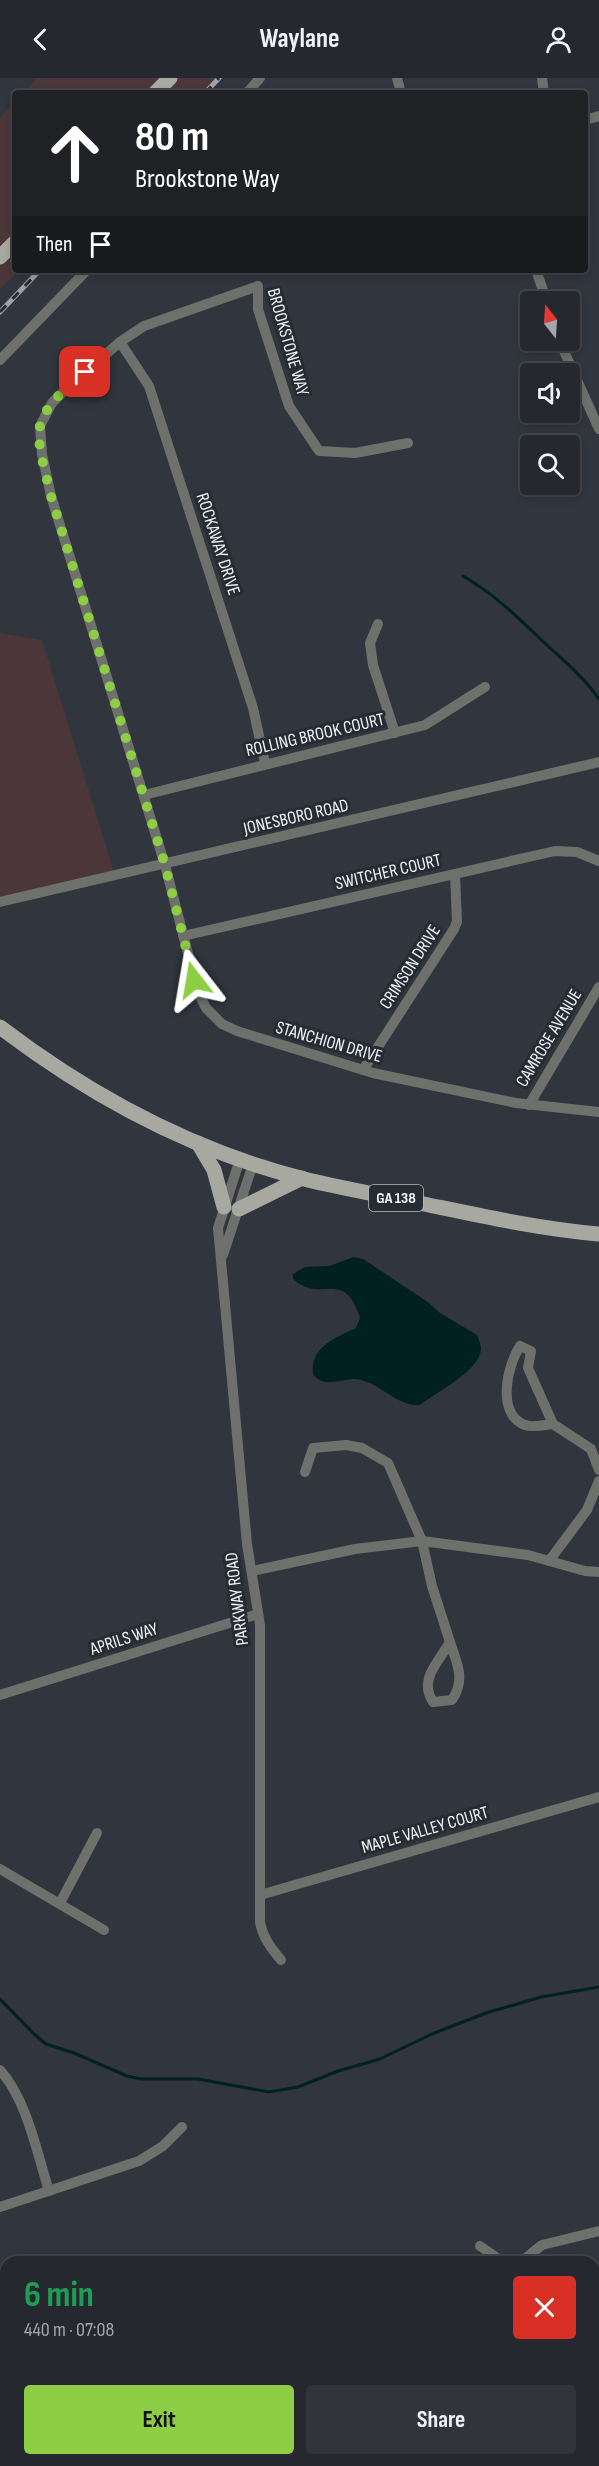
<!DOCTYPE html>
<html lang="en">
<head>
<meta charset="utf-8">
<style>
  :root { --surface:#25282e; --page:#31343a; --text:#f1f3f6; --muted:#a3a6aa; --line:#42444a; --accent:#8dce44 }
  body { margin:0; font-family:"Sofia Sans Condensed",sans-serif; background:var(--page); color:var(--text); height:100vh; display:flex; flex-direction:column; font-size:22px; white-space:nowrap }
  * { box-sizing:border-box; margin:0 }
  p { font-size:20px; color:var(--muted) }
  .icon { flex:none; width:33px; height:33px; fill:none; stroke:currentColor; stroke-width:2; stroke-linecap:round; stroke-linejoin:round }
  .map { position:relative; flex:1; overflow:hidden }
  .side { position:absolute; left:0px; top:2178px; width:600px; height:210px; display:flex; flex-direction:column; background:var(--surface); border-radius:18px 18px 0 0; box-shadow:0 3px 9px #0003,0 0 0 2px var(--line) }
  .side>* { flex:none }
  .hud { position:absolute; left:12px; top:12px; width:576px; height:183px; border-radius:6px; box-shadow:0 3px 9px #0003,0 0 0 2px var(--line); background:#202124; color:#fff; overflow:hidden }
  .needle { width:39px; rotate:343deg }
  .tools { position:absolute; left:520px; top:213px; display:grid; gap:12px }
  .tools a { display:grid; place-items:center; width:60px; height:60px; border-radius:6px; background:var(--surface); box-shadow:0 3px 9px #0003,0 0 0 2px var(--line); font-size:30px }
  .pin { position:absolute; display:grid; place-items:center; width:51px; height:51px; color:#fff; margin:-26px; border-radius:12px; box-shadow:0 3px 9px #0006 }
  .me { position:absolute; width:66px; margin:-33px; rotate:346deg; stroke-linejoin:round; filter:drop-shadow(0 0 4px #0008) }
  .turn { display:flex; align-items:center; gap:21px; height:126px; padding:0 24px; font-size:27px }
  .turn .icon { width:78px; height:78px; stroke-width:2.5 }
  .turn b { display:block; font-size:42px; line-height:51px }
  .then { display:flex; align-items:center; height:57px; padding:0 24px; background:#0003; gap:12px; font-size:22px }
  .round { display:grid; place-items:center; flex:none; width:63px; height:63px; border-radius:6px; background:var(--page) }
  .headline { display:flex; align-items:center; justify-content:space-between; height:102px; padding:0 24px }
  h1 { font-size:36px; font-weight:700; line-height:45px; color:#1e9e55 }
  .button { display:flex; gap:12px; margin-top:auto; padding:12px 24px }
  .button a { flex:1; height:69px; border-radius:6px; background:var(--accent); color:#111; font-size:24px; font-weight:700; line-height:69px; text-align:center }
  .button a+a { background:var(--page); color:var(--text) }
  header { display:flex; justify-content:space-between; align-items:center; height:78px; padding:0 24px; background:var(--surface); font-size:27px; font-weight:700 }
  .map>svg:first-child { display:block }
</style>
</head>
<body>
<header><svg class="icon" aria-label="back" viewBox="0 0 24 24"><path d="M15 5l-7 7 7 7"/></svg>Waylane<svg class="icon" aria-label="person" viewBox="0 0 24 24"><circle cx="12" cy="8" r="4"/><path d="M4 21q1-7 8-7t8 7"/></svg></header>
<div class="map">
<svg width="599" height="2388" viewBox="0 0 599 2388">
  <rect width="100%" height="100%" fill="#31353d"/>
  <g fill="#4b3639">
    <path d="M37,0h179l-15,15h-178z"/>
    <path d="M15,24v168h5l-20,19v-171z"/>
    <path d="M0,555l42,7 74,238 -116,24z"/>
  </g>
  <path fill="#002021" d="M354,1179l9,2 66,44 11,10 37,22c1,3 4,10 4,13 0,23 -45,44 -61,57 -4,0 -10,0 -14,-2 -18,-6 -33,-24 -53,-24 -14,1 -30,9 -40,-5 -3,-27 22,-36 43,-46l4,-10c-16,-51 -38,-13 -67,-39v-5l12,-7 24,-1z"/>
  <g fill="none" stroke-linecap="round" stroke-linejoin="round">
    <g stroke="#002021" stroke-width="3">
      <path d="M463,498c37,22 56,43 87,72 18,16 35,31 49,51"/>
      <path d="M0,1921l35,36 11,9 28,9 53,23 14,3h57l71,13 29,-5 40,-16 42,-12 52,-25 54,-21 55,-16 58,-10"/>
    </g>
    <g stroke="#6e706b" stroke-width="10">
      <path d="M397,0l4,15"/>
      <path d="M542,0l2,15"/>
      <path d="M247,15l13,-15"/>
      <path d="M585,42l14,-4"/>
      <path d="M536,192l11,32"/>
      <path d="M559,262l40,89"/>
      <path d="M120,264l29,44 104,322 12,55"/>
      <path d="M0,282l87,-90"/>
      <path d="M408,365l-53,10 -36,-2 -30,-45 -31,-97v-23l-114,40 -24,16 -52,45 -16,16 -12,23 2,28 9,42 114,369 33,127 8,16 16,16 15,7 136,42 143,30 83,9"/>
      <path d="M378,546l-8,19 3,22 22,68"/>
      <path d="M144,717l281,-70 60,-38"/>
      <path d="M0,824l599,-140"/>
      <path d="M183,858l372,-85 22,1 22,9"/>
      <path d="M363,992l91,-141 3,-7 -2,-48"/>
      <path d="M529,1027l70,-118"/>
      <path d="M240,1081l-22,69 29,316 13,81v297c3,16 11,26 21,38"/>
      <path d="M223,1177l30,-91"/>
      <path d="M520,1268l11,5 -3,17 25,56c-8,1 -20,4 -28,1 -29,-11 -18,-59 -5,-79z"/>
      <path d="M553,1346l38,25 8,21"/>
      <path d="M305,1394l8,-24 33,-3 16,3 26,15 34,78 10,45 18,56"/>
      <path d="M549,1483l38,-51 12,-29"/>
      <path d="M252,1493l103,-22 67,-8 106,14 57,16 14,1"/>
      <path d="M450,1564c7,22 16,37 2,58l-19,2c-15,-23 6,-40 17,-60z"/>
      <path d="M0,1617l258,-81"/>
      <path d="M0,1791l104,61"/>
      <path d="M260,1817l339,-98"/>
      <path d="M60,1825l37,-70"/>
      <path d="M0,1992c27,30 37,83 49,121"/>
      <path d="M0,2129l139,-46 24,-15 19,-19"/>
      <path d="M480,2168l23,16"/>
      <path d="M521,2184l21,-17 57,-14"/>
      <path d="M594,2361h5"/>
    </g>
    <g stroke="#a7a9a1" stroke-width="15">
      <path d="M155,15l15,-15"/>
      <path d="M0,179l15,-15"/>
      <path d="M0,949c92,70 195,125 308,153 38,9 77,16 116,24 58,12 116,25 175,30"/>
      <path d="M198,1065l16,27 10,37"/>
      <path d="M239,1131l63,-31"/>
    </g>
    <defs>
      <g id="rail">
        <path d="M205,15l14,-15"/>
        <path d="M0,234l40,-42"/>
      </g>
    </defs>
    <use href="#rail" stroke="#9ea1a7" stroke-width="5"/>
    <use href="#rail" stroke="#272b32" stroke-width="3" stroke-dasharray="9" stroke-linecap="butt"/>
  </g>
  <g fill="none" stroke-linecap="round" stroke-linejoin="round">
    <path stroke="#8dce44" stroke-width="10" stroke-dasharray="0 18" d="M85,294c-16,14 -40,32 -45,54 -4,19 7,51 11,70l114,369 29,115"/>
  </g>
  <g text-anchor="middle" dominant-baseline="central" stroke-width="6" stroke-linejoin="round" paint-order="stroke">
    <rect fill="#272b32" stroke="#b5b8be" stroke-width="1.5" x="369" y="1107" width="54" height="26" rx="4.5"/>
    <g font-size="16" font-weight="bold" fill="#f2f5fa">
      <text x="396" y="1120">GA 138</text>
    </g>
    <g font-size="18" fill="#f2f5fa" stroke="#272b32">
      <text transform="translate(288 264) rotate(74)">BROOKSTONE WAY</text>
      <text transform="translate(218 466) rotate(72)">ROCKAWAY DRIVE</text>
      <text transform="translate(315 657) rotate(-13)">ROLLING BROOK COURT</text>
      <text transform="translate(296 739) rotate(-13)">JONESBORO ROAD</text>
      <text transform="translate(388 794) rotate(-13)">SWITCHER COURT</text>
      <text transform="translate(410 889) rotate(-57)">CRIMSON DRIVE</text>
      <text transform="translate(549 960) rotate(-59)">CAMROSE AVENUE</text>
      <text transform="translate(329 964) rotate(16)">STANCHION DRIVE</text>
      <text transform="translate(237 1521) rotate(-97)">PARKWAY ROAD</text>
      <text transform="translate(124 1561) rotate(-18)">APRILS WAY</text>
      <text transform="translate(425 1752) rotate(-16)">MAPLE VALLEY COURT</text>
    </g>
  </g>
</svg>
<div class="tools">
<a><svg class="needle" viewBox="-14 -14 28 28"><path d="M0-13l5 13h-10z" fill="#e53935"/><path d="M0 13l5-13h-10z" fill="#a3a6aa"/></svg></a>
<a><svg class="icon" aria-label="sound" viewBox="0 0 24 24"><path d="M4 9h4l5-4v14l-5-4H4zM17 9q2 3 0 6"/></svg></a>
<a><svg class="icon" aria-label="search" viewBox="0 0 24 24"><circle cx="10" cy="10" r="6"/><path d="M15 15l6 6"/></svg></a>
</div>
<div class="pin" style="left:85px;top:294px;background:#d93025"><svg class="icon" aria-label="arrive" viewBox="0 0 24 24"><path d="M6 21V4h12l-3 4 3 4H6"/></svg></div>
<svg class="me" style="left:194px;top:902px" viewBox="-20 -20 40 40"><path d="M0-17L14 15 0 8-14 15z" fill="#8dce44" stroke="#fff" stroke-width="4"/></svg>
<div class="hud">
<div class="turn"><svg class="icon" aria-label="ahead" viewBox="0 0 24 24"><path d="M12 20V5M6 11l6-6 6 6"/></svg><div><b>80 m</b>Brookstone Way</div></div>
<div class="then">Then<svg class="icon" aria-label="arrive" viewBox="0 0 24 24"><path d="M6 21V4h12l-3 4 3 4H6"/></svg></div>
</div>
<section class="side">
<div class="headline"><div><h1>6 min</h1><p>440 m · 07:08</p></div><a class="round" style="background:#d93025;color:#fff"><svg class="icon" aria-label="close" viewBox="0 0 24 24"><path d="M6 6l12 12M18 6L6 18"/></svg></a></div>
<div class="button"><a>Exit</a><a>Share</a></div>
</section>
</div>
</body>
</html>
